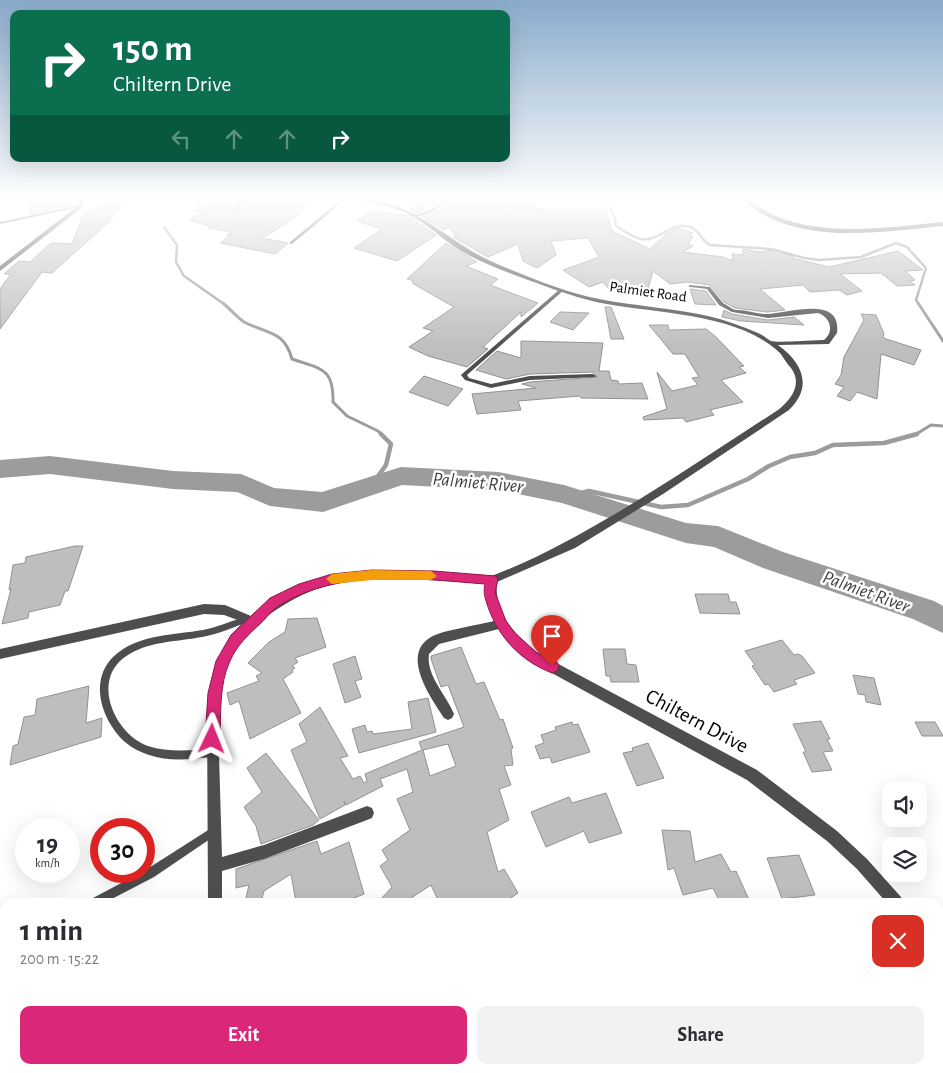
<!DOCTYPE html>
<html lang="en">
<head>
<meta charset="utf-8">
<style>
  :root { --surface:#fff; --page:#f2f2f3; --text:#2b2b33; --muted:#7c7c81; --accent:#db2777 }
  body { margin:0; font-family:"Alegreya Sans",sans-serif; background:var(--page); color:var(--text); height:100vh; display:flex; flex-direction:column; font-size:19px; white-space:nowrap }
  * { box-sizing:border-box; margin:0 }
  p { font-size:16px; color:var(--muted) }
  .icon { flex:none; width:28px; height:28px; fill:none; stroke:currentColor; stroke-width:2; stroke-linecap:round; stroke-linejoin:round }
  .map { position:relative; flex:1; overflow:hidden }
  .sheet { position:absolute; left:0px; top:898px; width:944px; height:176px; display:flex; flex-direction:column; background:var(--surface); border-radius:15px 15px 0 0; box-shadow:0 5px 20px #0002 }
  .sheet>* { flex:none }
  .guide { position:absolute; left:10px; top:10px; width:500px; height:152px; border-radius:10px; box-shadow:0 5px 20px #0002; background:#0b6e4f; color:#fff; overflow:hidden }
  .controls { position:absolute; left:882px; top:782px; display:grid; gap:10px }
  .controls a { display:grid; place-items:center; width:45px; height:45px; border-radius:10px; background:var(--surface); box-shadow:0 5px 20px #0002; font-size:25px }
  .speed { position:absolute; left:15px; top:818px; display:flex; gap:10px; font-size:25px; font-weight:700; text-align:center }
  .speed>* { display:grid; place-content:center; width:65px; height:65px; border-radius:50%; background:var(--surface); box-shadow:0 5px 20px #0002; line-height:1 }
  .speed small { font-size:12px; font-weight:400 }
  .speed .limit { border:8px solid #d22; background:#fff; color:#111 }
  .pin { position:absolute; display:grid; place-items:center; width:42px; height:42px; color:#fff; margin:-51px -21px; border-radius:50% 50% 50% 0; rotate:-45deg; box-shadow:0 0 5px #0007 }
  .pin .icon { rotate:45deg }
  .me { position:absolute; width:55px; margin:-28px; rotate:2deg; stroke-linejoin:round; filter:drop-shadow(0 0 4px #0008) }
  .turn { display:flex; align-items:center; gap:18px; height:105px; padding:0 20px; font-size:22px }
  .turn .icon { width:65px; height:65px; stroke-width:2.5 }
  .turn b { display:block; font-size:35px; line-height:42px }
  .lanes { display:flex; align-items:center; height:48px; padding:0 20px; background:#0003; justify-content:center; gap:25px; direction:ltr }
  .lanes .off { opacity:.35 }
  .round { display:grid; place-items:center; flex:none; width:52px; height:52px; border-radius:10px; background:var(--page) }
  .head { display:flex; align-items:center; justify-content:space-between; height:85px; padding:0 20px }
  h1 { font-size:30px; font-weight:700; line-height:38px }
  .primary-button { display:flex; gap:10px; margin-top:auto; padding:10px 20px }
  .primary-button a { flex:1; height:58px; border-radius:10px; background:var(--accent); color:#fff; font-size:20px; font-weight:700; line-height:58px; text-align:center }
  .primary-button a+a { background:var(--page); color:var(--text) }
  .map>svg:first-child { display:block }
</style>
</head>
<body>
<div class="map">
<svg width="943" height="1073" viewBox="0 0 943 1073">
  <rect width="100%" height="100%" fill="#fff"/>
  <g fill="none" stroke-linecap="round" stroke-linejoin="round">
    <g stroke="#9c9c9c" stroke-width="2.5">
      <path d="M605,199l10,19 1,8c8,5 16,11 25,13 18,3 30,-18 49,-12 9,2 11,14 20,18l61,4 33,9 15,2 42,-3 35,-14 11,4 19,21 -10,32 3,4"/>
      <path d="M164,227l13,18 -1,17 8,14 40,28"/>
    </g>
    <g stroke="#9c9c9c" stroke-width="3">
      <path d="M223,303c7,6 14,14 21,19 23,12 40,8 48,37 28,10 42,8 41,43l14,14 31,15 5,5"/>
      <path d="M918,303l25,38"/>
      <path d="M913,436l18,-11 12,1"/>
    </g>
    <g stroke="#9c9c9c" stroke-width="4.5">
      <path d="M371,486l15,-21 5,-21 -10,-10"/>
      <path d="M569,496l20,-5 72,16 27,-2 60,-26 21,-13 21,-9 25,-4 18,-8 51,-2 33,-9"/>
    </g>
    <path fill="#9c9c9c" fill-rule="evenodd" d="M50,456l123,15 68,3 33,14 48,4 79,-25 97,5 66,13 122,38 32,3 65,26 151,49 9,5v27l-30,-14 -150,-51 -49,-21 -28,-4 -124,-40 -64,-13 -96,-5 -79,27 -53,-6 -33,-14 -64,-3 -123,-15 -50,4v-18z"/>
  </g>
  <g fill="#bebebe" stroke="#929292" fill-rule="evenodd">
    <path d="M26,198h40l2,8 -37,8z"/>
    <path d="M121,198l-2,13 -4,1 -5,9 -58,52 -10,-1 -42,57v-40l11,-15h-7l15,-13 11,1 21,-19 21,1 11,-29 6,-5h8l2,-4h5v-6z"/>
    <path d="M210,198h31l-7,6 1,5 14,-11h47l17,3 -21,19 -30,18 26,5 -13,11 -55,-11 11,-8h-4l4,-3 -23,-4 2,-2 -21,-6 13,-8 -9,-2z"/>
    <path d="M413,198h31l-28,15 -6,-3z"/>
    <path d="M453,198h82l1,11 70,1 6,21 38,18 15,-14 12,-7 16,5 -4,3 4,1 -5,7 5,2 -10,6 40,5 10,4 -1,-7 11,1v-6l16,3 15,-2 19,6 -1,2 37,9 69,-16 25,19 -18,1 10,9 -5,1 5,4 -18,1 -16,-13 -41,1 22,17 -15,4 -8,-5 -29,2 -7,-7 -43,4 25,21 -18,2 -32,-4 -11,-6 -14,-17 -22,-3 -18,2 -17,-13 -5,18 -24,5 -15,-5 -6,-7 -14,5 -26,-17 36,-13 -11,-19 -37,3 5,14 -19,13 -14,-7 -5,-17 -30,13 -35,-20 2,-2 -6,-8 -5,3 -21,-13 16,-7z"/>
    <path d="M373,211l36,5 27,19 -39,26 -43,-13 28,-19 -25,-8z"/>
    <path d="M446,243l31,19 -11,4 32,13 -8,6 48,18 -17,14v-5l-38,35 5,2 -21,18 -39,-11 -19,-9 24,-16 -10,-3 31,-21 -42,-24 2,-2 -7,-2z"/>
    <path d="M690,289l16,2 10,14 -21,-1z"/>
    <path d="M605,307h6l13,32h-13z"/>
    <path d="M724,310l8,4 36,6 26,-3 10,8 -63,-4 -19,-4z"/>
    <path d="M560,312l29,1 -16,17 -23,-8z"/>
    <path d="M861,314l15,1 8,19 -1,3 3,2 35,11 -7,15 -33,-11 -4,45 -20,-7 -7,9 -13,-5 7,-9 -9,-3 6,-9 3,-18 20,-37z"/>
    <path d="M649,325h19l1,5 37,-1 9,7 29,30 -5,1 7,6 -25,7 22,22 -33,8 4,5 -28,7 -3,-4 -39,2 -1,-3 24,-8 -10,-37 15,19 26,-6 -6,-7 7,-1 -14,-23h-12z"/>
    <path d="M521,341l82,2 -4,28h10l2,9 7,1 1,3 23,-1 6,16 -67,-1 -1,-2 -62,5 3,9 -44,4 -5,-20 64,-6 -14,-4 8,-2 67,-5 -4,-5 -63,2 -24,5 -30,-9 21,-19 24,7z"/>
    <path d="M424,376l39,13 -15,17 -39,-14z"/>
    <path d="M75,546h8l-15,45h-3l-5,14 -31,7 -1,6 -26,6 9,-35 -2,1 4,-25 12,-2 1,-6z"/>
    <path d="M695,594h33l2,8h6l4,12 -40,-1z"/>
    <path d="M317,618l9,29 -31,11 3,4 -6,4 3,2 -3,2 1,2 -10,7 18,34 -51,26 -11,-38 -9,4 -3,-12 32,-12 -3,-5 6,-3 -14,-10 21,-21 16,-10 3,-13z"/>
    <path d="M782,640l12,15 4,-1 4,2 13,17 -21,7 3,4 -23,8 -6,-8 -3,1 -13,-19 3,-1 -10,-14z"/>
    <path d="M461,647l15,37 8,-2 16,38 3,-1 10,29 -2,1 2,16 -9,1 7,19 -12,4 10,31 -22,12 11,40 6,-3 14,24 -13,9h-66l-8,-17 -26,17h-27l14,-15 -12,-21 8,-6 -6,-10 28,-20 -13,-31 16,-7 -6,-23 -27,10 3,7 -37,19 -2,-4 1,4 -25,14 -29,-69 16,-8 -8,-18 21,-17 28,49 -8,2 13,21 7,-3 4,7 3,-2 -2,-7 57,-24 -3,-8 45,-15 -16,-42 -7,2 -10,-28v-3zM448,744l8,22 -26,10 -7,-26z"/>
    <path d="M603,649h22l2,15 9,1 3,17h-28l-1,-6h-4z"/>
    <path d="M355,656l7,23 -7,2 6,16 -16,6 -12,-39z"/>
    <path d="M853,675l21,3 7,27 -15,-3 -1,-7 -7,-1z"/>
    <path d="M89,686l-3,37 16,-5 -1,19 -91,28 3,-19 5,-2 6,-27 11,-2 2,-16z"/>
    <path d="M428,698l8,34 -77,21 -7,-24 13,-4 2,7 5,-1 1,3 39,-5 -4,-27z"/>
    <path d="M821,721l9,18h-3l6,12 -10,1 9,18 -20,2 -9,-20h3l-13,-28z"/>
    <path d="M572,722l1,3 5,-1 12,28 -38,11 -2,-6 -10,2 -5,-13 9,-3 -3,-8 15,-5 -1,-3z"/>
    <path d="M915,722h20l8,14h-21z"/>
    <path d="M648,743l16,35 -27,8 -14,-33 10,-2 -1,-3z"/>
    <path d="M266,753l53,67 -6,5 -52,19 -5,-18 -12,-19 18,-15 -15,-24z"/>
    <path d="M606,793l16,40 -33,10 -5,-12 -38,16 -15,-35 38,-15 3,6z"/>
    <path d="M662,830l28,1 5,31 26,-8 10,18 5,-1 14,31h-30l-7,-14 -30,7 -9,-27 -6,2z"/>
    <path d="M317,841l4,13 28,-12 15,52 -20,8h-48l-5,-28 -27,17 -3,11h-16l4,-17 -13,3v-19z"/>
    <path d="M799,855l16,40 -33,4 -15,-41z"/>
  </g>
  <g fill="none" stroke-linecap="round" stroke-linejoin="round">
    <path stroke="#707070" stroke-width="1" stroke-dasharray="0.5 1" stroke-linecap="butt" d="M834,204l3,-5"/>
    <g fill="#4e4e4e" fill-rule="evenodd">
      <path d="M243,199h4l-10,8h-2v-2z"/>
      <path d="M342,199h4l-54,45h-2v-2z"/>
      <path d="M447,199h4c-9,7 -27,19 -37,17l19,-8z"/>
      <path d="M80,205l2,1 -1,1 -81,17v-2z"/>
      <path d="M689,285l21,2 13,16 13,8 -4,1 -13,-7 -12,-16 -16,-2h-2z"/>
      <path d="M560,289l4,1 -97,85 2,3 22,6 39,-8 63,-2 3,2 -1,1 -65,3 -39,8 -26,-8 -4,-5 1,-1z"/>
      <path d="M246,616l3,1 1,2 -1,2c-16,7 -31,13 -47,16 -26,5 -55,4 -77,20 -34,24 -10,77 23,89 21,7 44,4 65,3l3,1 1,3 -1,3 -3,1c-21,2 -44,5 -64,-2 -9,-3 -17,-7 -24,-13 -25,-23 -38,-67 -6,-90 24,-18 55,-17 84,-22 15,-3 29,-9 43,-14z"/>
      <path d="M213,827l3,2 2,3 -2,3 -62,42 -48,25h-14l1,-4 51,-27z"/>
      <path d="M5,948v11l-5,2v-11z"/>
      <path d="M329,1069h12l-1,4h-12z"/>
    </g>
    <g fill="#4e4e4e" fill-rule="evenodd">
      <path d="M78,199h5v7l-4,4 -79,61v-5l75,-58 2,-2z"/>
      <path d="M357,199c58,0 89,43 138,64 33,14 69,29 104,36 36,7 73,9 109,17 17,4 34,10 50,17 5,2 9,6 13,8 7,2 43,-1 53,-1 11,-9 6,-23 -6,-27l-50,5 -36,-6v-2c11,-1 23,4 35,4 20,0 75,-20 70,19l-8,11 -51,1c25,18 35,42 11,65l-126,84 -88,54 -78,34c-3,32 17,51 39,70l221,118 80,61 30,28 34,38 2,5h-17l-29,-33 -30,-28 -80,-61 -219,-120 -17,-16 -12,-15 -60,15 -10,10c-3,22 17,40 25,60l-2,4 -4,2 -4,-2c-13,-20 -44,-63 -13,-81 12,-7 48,-12 63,-16l-7,-18 -1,-19c-56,-5 -117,-12 -172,6 -17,6 -32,16 -47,26 -19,13 -36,33 -42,56 -7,27 -6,55 -6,83 1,34 2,68 3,102l42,-12 103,-39 5,2 2,5 -2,5 -5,2 -103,39 -42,12v31h-14l-1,-190c3,-35 11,-64 36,-90l-19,-7 -20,-1 -204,45v-10l204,-45 21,1 26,11c52,-44 121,-49 186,-44 12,0 47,6 57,3 42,-16 82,-38 121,-61 56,-33 109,-69 163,-104 13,-10 25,-26 13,-42 -4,-4 -7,-10 -11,-15 -44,-42 -129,-39 -184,-51 -26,-6 -51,-16 -76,-25 -21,-8 -43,-16 -62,-28 -17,-11 -32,-26 -50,-35 -16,-8 -34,-10 -51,-14z"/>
      <path d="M741,199c8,-1 14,5 20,9 15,10 34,15 51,18 43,7 88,0 131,-4v4c-65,6 -148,21 -202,-27z"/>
      <path d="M939,941l4,2v19l-4,-2z"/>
      <path d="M181,1069h19l-2,4h-19z"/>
      <path d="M213,1069h16l1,4h-18z"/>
    </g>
  </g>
  <linearGradient id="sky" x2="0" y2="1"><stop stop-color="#89aaca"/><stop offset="0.57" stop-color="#fff"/><stop offset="1" stop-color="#fff" stop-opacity="0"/></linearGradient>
  <rect width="943" height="349" fill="url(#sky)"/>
  <path fill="#db2777" stroke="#8e194d" d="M372,570l62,1 62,5 2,4 -3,12 11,29 9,12 21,19 21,10 2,4 -2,5 -5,2c-31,-12 -53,-35 -64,-66 -3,-9 -5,-14 -3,-23 -67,-5 -145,-16 -205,21 -7,4 -13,12 -19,18 -13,12 -24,22 -31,38 -11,23 -9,53 -10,78l-2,5 -6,2 -5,-2 -2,-5 3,-46 8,-32 15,-26 39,-37 29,-14 33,-10z"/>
  <path fill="#f59e0b" d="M372,570l59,1 6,5 -6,4h-59l-40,4 -6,-5 6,-5z"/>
  <g text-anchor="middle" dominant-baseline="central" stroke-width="5" stroke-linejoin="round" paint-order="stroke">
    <g font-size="15" fill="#000" stroke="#fff">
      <text transform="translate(648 292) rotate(8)">Palmiet Road</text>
    </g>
    <g font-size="19" font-style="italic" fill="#3d3d3d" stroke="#fff">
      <text transform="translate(478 483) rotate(5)">Palmiet River</text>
      <text transform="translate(866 592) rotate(20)">Palmiet River</text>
    </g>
    <g font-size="21" fill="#000" stroke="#fff">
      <text transform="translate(697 721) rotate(28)">Chiltern Drive</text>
    </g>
  </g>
</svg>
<div class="controls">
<a><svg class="icon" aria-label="sound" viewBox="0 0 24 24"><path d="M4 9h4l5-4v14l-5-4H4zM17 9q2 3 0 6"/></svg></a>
<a><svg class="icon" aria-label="layers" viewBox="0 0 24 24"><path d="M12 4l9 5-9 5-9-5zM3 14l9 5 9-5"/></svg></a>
</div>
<div class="speed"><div>19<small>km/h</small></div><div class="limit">30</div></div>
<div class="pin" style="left:552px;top:666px;background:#d93025"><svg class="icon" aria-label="arrive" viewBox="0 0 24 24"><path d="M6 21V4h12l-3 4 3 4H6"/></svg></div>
<svg class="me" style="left:212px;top:739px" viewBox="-20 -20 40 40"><path d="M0-17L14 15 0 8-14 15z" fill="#db2777" stroke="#fff" stroke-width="4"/></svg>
<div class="guide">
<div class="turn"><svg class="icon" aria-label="right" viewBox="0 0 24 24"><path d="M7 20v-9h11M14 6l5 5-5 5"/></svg><div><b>150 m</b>Chiltern Drive</div></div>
<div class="lanes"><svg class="icon off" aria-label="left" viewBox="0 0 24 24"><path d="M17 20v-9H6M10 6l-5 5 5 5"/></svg><svg class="icon off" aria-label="ahead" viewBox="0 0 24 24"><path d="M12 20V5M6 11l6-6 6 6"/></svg><svg class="icon off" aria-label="ahead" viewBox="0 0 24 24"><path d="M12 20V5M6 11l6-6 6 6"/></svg><svg class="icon" aria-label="right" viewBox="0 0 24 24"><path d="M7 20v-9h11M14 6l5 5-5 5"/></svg></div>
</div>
<section class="sheet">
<div class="head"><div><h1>1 min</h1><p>200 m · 15:22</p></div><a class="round" style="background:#d93025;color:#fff"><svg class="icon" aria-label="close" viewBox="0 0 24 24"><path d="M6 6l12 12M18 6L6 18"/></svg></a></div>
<div class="primary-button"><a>Exit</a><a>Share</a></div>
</section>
</div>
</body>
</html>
